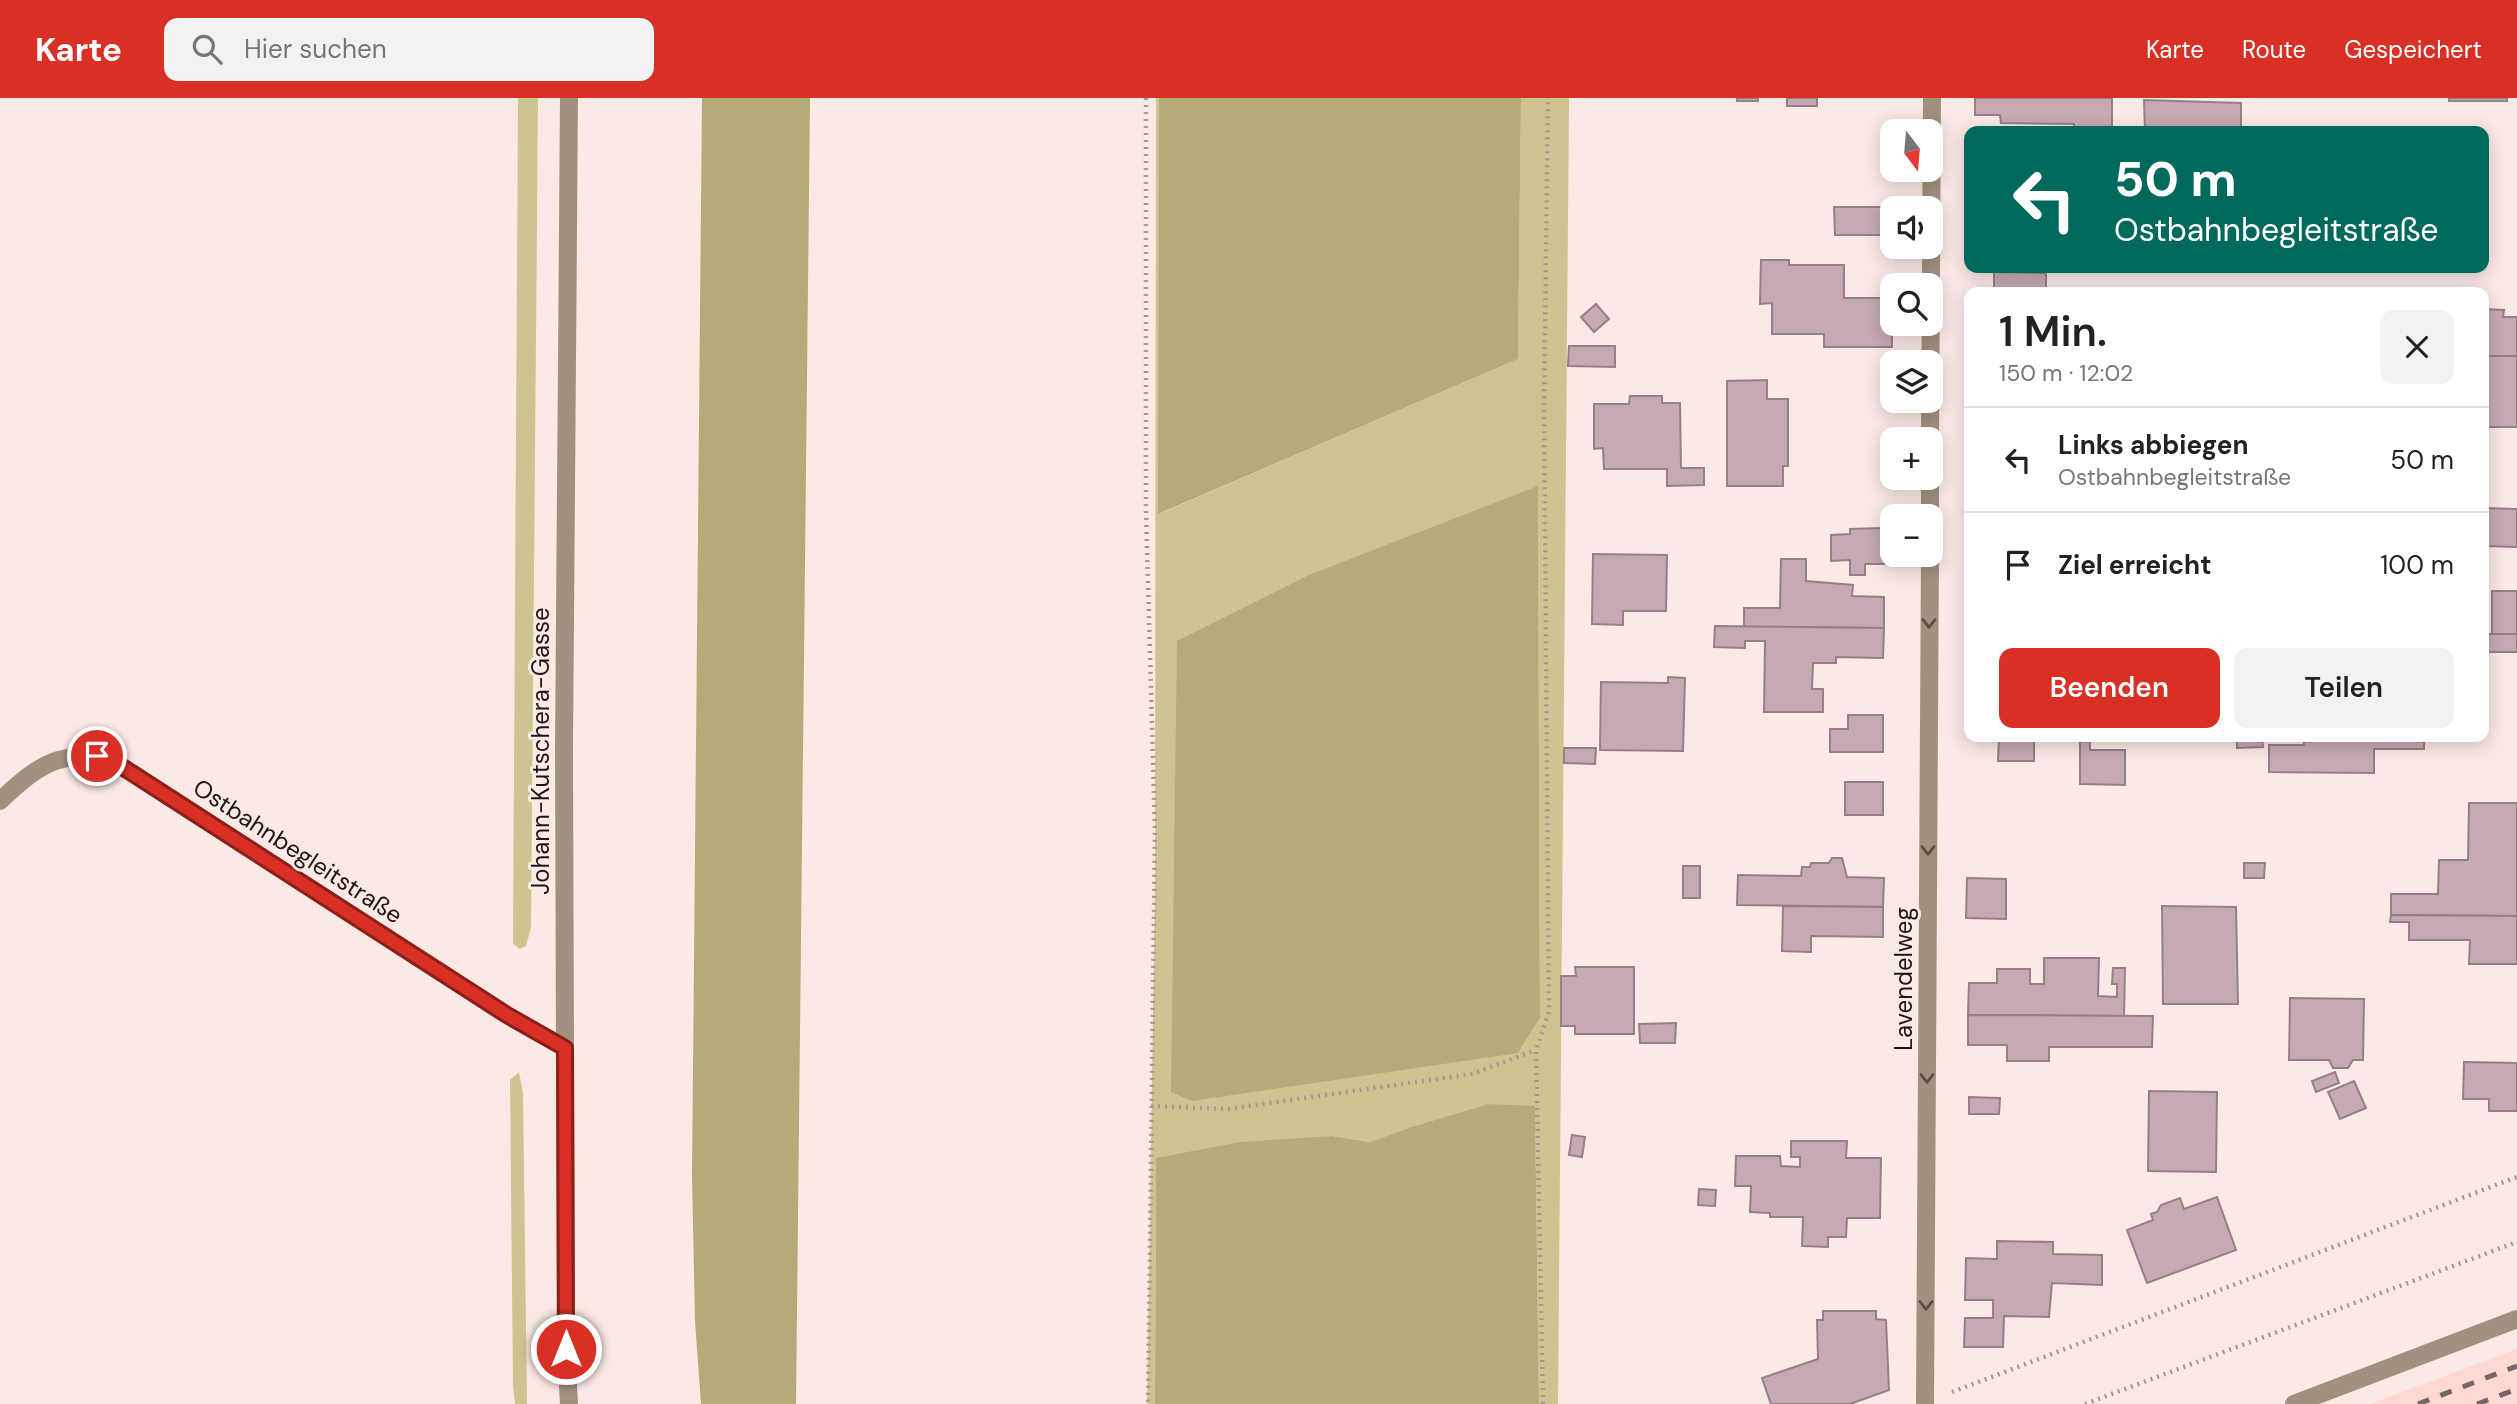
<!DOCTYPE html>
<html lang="de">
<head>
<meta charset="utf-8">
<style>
  :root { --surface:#fff; --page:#f2f2f2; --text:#222; --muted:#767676; --line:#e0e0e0; --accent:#d93025 }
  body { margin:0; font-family:"DM Sans",sans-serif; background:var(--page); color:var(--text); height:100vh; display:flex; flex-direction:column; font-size:26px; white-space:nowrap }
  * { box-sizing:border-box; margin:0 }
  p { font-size:23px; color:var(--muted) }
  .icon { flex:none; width:38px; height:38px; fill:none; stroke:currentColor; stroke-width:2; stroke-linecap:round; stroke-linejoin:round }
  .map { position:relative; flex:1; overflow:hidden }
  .sheet { position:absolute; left:1964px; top:189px; width:525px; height:455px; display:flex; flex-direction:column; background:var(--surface); border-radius:14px; box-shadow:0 4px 18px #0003 }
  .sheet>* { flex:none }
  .guide { position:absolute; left:1964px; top:28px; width:525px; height:147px; border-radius:14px; box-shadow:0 4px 18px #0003; background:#00695c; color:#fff; overflow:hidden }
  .needle { width:46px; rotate:164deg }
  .controls { position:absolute; left:1880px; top:21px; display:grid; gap:14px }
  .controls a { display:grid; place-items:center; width:63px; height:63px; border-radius:14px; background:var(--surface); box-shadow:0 4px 18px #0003; font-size:35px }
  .pin { position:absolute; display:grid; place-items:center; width:60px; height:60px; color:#fff; margin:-30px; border:4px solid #fff; border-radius:50%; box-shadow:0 2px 7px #0007 }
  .me { position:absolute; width:77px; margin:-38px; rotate:0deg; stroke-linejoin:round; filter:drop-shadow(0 0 5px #0008) }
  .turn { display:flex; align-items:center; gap:24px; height:147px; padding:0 35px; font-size:32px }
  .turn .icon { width:91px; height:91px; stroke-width:2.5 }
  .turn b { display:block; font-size:49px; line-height:60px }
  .round { display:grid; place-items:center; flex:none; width:74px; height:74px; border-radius:14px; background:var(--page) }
  .overview { display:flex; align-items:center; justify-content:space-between; height:119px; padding:0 35px }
  h1 { font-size:42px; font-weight:600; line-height:52px }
  .cta { display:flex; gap:14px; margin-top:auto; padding:14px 35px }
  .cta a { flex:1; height:80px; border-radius:14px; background:var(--accent); color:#fff; font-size:28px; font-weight:600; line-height:80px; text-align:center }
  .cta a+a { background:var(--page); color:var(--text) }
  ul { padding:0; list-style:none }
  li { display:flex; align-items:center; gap:21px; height:105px; padding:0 35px; border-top:2px solid var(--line) }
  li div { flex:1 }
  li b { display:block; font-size:26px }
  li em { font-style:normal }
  header { display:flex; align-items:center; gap:42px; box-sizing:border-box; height:98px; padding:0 35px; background:var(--accent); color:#fff }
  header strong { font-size:33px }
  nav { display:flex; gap:38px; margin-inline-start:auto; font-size:24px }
  .search { width:490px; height:63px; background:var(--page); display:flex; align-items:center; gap:18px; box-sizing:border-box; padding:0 24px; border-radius:14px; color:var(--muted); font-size:26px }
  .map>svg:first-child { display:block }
</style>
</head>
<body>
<header>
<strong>Karte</strong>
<div class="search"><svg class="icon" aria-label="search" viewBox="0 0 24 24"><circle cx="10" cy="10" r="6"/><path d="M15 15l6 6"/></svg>Hier suchen</div>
<nav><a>Karte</a><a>Route</a><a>Gespeichert</a></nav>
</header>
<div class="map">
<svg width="2517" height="1306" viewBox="0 0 2517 1306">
  <rect width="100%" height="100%" fill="#fbe9e5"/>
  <path fill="#ffd9d1" d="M2517,1251v55h-147l27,-10z"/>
  <g fill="#cdc490" fill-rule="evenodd">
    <path d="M518,0h20l-7,829 -5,19 -7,3 -6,-6z"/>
    <path d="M1156,0h3v416l359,-155 3,-261h48l-11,1306h-19l-4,-297 -47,-3 -77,23 -41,15 -38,-6 -176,22 -1,246h-8l8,-521zM1538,388l2,532 -22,35z"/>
    <path d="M519,974l4,21 4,311h-12l-2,-19 -3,-305z"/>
  </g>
  <g fill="#b4ab76">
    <path d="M702,0h108l-14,1306h-95l-6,-83 -3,-145z"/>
    <path d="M1159,0h362l-3,261 -360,155z"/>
    <path d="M1538,388l2,532 -22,35 -326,48 -21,-9 6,-451 132,-66z"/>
    <path d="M1488,1006l47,2 4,298h-384l1,-246 85,-16 91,-6 38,6 41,-15z"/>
  </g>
  <g fill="#c6aab2" stroke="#987e86" stroke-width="2">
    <rect x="1737" y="0" width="21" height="3"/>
    <rect x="1787" y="0" width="30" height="8"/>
    <path d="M1975,0h137v31h-38v-5l-73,-1 -1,-8h-25z"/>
    <rect x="2449" y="0" width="58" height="3"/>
    <path d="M2144,2l97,3v28h-96z"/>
    <path d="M1834,109h53v28h-52z"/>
    <path d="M1761,162h28v5h55v33h48v49h-68v-13h-52v-31l-12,1z"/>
    <path d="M1994,174l52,1v19h-52z"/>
    <path d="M1596,206l13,15 -15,13 -13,-15z"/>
    <path d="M2483,211l21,1 -1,7h14v39h-34z"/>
    <path d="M1569,248h46v21l-47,-1z"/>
    <rect x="2483" y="258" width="34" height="71"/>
    <path d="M1767,282v19h21v67h-5v20h-56v-105z"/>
    <path d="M1630,298h32v7h18l1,65h23v17l-37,1v-17h-63l-1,-21 -9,1v-45h35z"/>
    <path d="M2485,410l32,1v38l-32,-1z"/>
    <path d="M1883,430l1,36h-19v11h-15v-15l-19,1v-26l19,-1v-5z"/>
    <path d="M1593,456l74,1 -1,56h-43v14l-31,-1z"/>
    <path d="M1781,461h25v22l47,4 -1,11 32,1v31l-140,-1v-19h36z"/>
    <rect x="2492" y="493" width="25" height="43"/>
    <path d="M1715,528l169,2 -1,30 -47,-1v6h-23l-1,26h11v23h-59l1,-71h-20v7l-31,-1z"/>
    <rect x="2483" y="536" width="34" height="18"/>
    <path d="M1668,579l17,1 -2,73 -83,-1 1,-68 67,1z"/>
    <path d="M1848,617h35v37h-53v-23h18z"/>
    <path d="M1969,639h121v13h35v35l-45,-1v-44h-46v21h-36l1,-24z"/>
    <path d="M2237,639h25l1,10 -26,1z"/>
    <path d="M2304,639h120v12h-50v24l-105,-1v-27h35z"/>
    <path d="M1564,650h32l-1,16 -31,-1z"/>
    <rect x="1845" y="684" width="38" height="33"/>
    <path d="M2469,705h48v113l-126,-1v-21h47l1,-34h29z"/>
    <path d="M1832,760h10l5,19 37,1 -1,29 -146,-2 1,-30 63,1 1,-9h8l1,-4h18z"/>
    <path d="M2244,765h21l-1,15h-20z"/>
    <rect x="1683" y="768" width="17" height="32"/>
    <path d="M1967,780l39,1v40l-40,-1z"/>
    <path d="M1783,808l100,1v30l-72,-1v16l-29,-1z"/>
    <path d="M2162,808l74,1 2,97h-75z"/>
    <path d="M2391,817l126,1v48h-48l1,-24h-61v-18h-19z"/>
    <path d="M2044,860h55l-1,38 19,1v-13h-5l1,-16h12l-1,48 -156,-1 1,-32h28v-14h33v15h14z"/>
    <path d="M1575,869h59v67h-59v-8h-14v-50h15z"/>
    <path d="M2290,900l74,1 -1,61h-10l-5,8h-15l-4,-8h-40z"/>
    <path d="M1968,917l185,1 -1,31h-103v14h-42v-16h-39z"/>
    <path d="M1676,925l-1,20h-35l-1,-19z"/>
    <path d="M2464,964l53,1v48h-28v-12h-26z"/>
    <path d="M2335,974l4,11 -23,9 -4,-11z"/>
    <path d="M2354,983l12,27 -26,11 -12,-27z"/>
    <path d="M2149,993l68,1 -1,80 -68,-1z"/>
    <path d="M1969,999l31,1 -1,16h-30z"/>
    <path d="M1572,1037l13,2 -3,20 -13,-2z"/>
    <path d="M1791,1043h56l-1,17h35l-1,60h-33l-1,19h-18v10l-26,-1 1,-29h-33v-4l-20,-1 1,-26h-16l1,-30h44l1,10 19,1v-10h-9z"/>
    <path d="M1699,1091l17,1 -1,16 -17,-1z"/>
    <path d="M2217,1099l19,53 -89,33 -20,-53 26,-10 -2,-6 6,-2 4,-7 19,-7 4,11z"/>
    <path d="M1997,1143l56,1v12l49,1v30l-50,-2 -3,34 -45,-1 -1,31h-39l1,-29h28v-18h-28l1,-42 31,1z"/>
    <path d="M1823,1213h53v8l10,1 3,70 -39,14h-79l-9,-26 56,-19 -1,-39h6z"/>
  </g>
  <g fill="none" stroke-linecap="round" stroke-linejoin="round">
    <g stroke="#a69794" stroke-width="4.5" stroke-dasharray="2 5" stroke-linecap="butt">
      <path d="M1146,0v413l9,320 -7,573"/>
      <path d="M1151,1008l77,3 244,-35 64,-24"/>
      <path d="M1952,1294l565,-215"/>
      <path d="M1543,1306l-7,-354 13,-38 -5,-600 4,-314"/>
      <path d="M2085,1306l432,-162"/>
    </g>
    <g stroke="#a39180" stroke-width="18">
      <path d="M569,0l-5,651 2,600 3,55"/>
      <path d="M1930,341l2,-341"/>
      <path d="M1930,418v-38"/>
      <path d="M0,703c42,-40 68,-57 124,-33l383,247 58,33"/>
      <path d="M1925,1306l5,-849"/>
      <path d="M2294,1306l223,-85"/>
    </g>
    <g stroke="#746764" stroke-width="5" stroke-dasharray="12 12" stroke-linecap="butt">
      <path d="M2418,1306l99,-38"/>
      <path d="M2477,1306l40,-15"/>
    </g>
  </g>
  <defs><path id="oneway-chevron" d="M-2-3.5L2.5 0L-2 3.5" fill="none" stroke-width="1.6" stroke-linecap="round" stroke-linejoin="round" transform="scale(1.75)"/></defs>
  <g stroke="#5a4d44">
    <use href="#oneway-chevron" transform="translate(1929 525) rotate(90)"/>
    <use href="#oneway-chevron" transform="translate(1928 752) rotate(90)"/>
    <use href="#oneway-chevron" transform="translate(1927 980) rotate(90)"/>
    <use href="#oneway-chevron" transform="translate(1926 1207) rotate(90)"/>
  </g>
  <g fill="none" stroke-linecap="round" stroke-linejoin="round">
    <defs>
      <path id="route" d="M97,658l27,12 383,247 58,33 1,301"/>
    </defs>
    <use href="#route" stroke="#8d1f18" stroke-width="18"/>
    <use href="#route" stroke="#d93025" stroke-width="12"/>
  </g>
  <g text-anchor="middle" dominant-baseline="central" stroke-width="6" stroke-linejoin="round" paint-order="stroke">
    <g font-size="24" fill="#1f1513" stroke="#fbe9e5">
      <text transform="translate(540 653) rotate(-90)">Johann-Kutschera-Gasse</text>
      <text transform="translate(298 753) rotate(33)">Ostbahnbegleitstraße</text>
      <text transform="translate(1903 881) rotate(-90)">Lavendelweg</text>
    </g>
  </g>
</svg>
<div class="controls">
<a><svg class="needle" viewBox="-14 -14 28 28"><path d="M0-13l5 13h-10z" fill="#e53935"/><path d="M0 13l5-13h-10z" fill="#767676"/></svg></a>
<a><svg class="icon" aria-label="sound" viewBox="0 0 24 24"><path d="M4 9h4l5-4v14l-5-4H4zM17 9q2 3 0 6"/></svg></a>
<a><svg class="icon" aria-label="search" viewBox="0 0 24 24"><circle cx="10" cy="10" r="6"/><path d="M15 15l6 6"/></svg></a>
<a><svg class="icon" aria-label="layers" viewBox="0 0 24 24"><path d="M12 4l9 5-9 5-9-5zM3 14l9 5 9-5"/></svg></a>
<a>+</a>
<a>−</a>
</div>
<div class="pin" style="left:97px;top:658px;background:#d93025"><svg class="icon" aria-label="arrive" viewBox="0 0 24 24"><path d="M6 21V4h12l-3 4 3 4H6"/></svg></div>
<svg class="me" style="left:566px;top:1251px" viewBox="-20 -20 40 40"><circle r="17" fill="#d93025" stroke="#fff" stroke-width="3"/><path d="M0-11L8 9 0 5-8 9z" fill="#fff"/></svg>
<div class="guide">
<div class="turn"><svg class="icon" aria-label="left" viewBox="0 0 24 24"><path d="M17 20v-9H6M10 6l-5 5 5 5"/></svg><div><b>50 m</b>Ostbahnbegleitstraße</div></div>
</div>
<section class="sheet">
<div class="overview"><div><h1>1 Min.</h1><p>150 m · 12:02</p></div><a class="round"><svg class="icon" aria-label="close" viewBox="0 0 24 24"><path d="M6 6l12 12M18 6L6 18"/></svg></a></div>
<ul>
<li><svg class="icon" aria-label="left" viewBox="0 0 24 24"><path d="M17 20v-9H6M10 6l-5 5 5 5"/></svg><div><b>Links abbiegen</b><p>Ostbahnbegleitstraße</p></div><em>50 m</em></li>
<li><svg class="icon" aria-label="arrive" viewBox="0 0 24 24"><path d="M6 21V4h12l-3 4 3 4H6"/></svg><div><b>Ziel erreicht</b></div><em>100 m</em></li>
</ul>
<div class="cta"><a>Beenden</a><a>Teilen</a></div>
</section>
</div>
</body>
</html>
